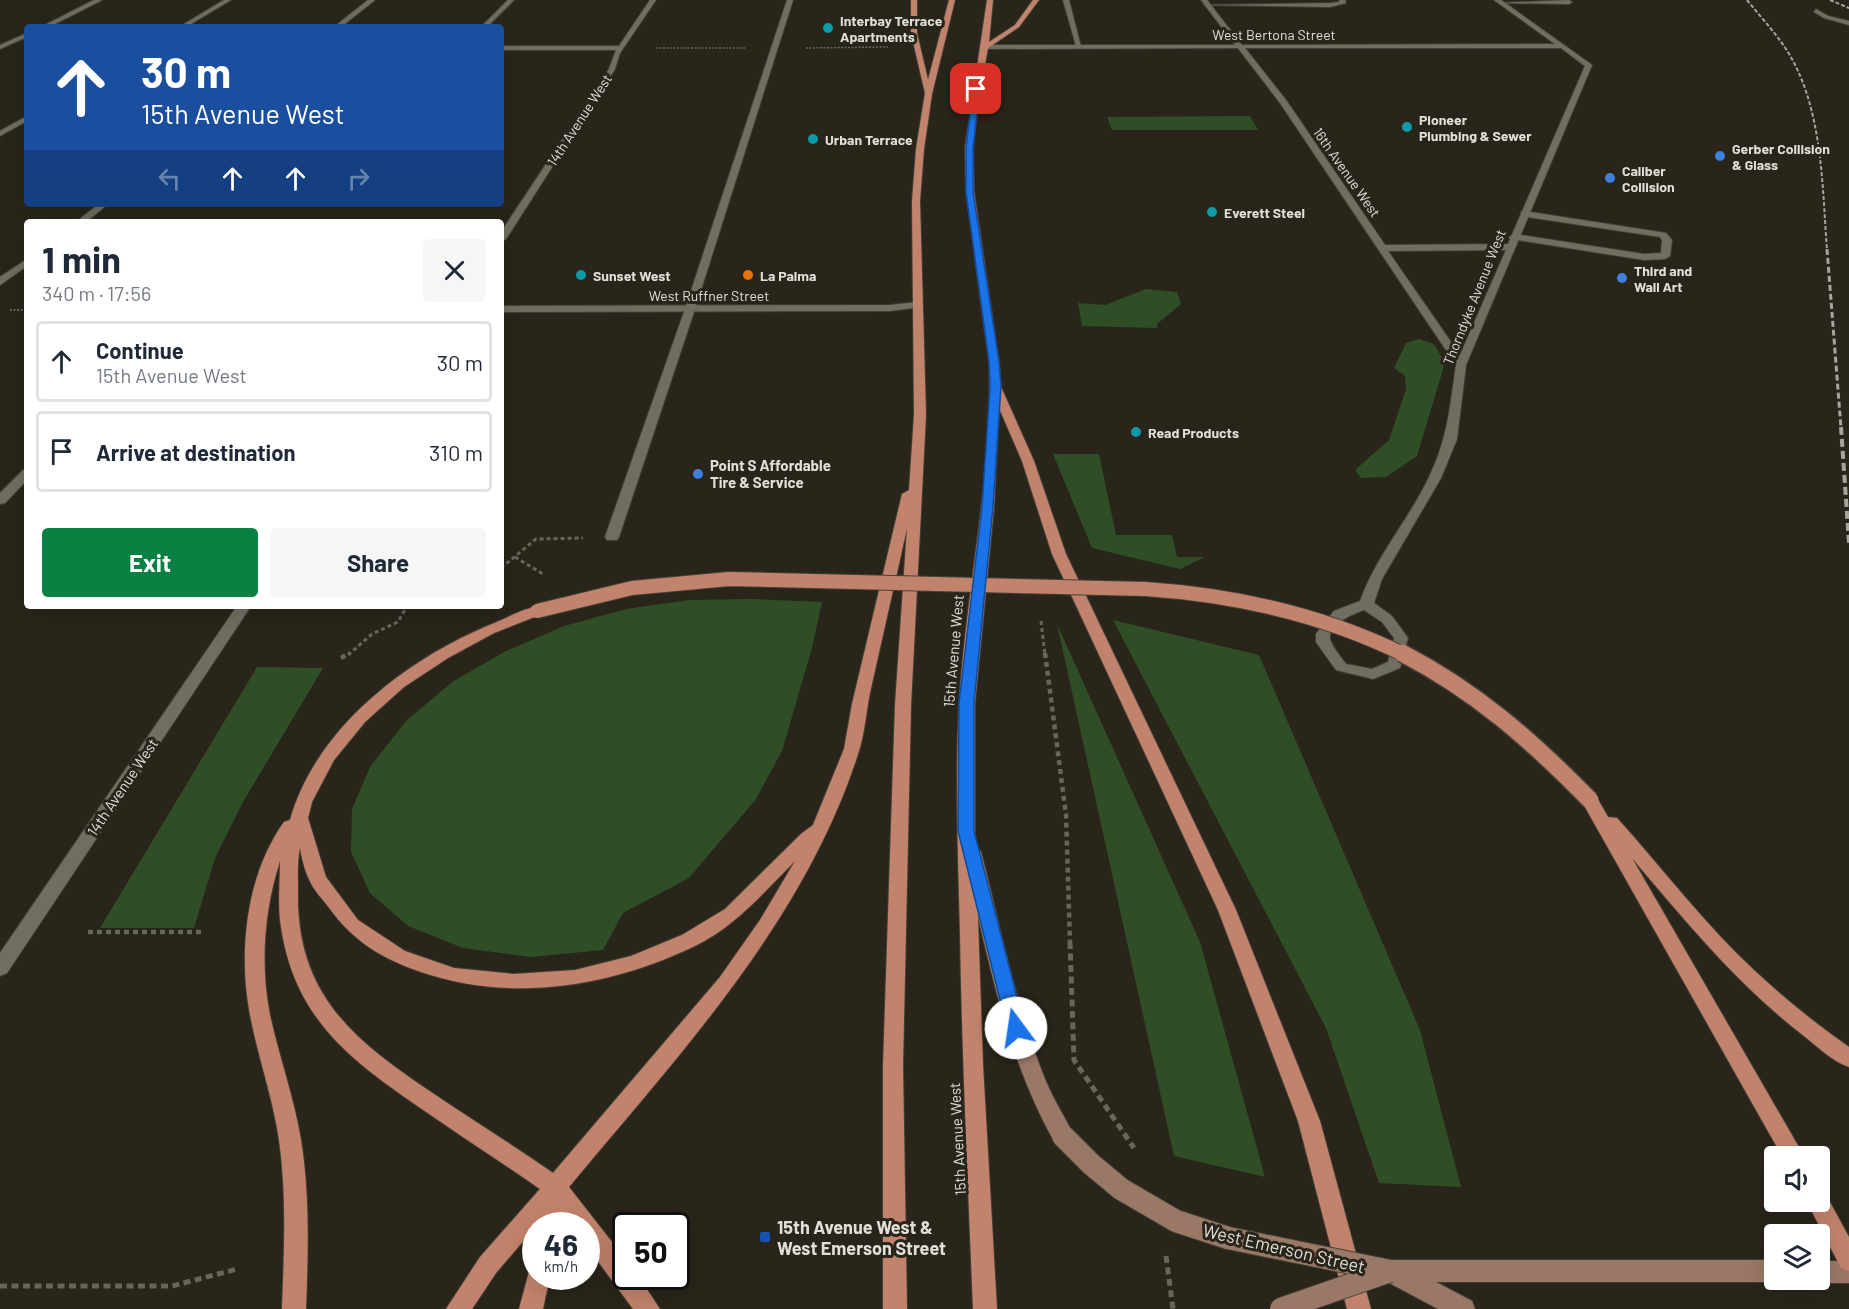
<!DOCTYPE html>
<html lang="en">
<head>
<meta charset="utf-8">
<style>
  :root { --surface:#fff; --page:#f6f6f7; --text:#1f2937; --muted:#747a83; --line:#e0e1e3; --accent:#0b8043 }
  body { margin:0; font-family:Barlow,sans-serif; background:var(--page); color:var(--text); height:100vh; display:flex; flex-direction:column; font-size:22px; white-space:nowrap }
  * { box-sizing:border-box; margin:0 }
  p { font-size:20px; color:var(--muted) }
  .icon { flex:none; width:33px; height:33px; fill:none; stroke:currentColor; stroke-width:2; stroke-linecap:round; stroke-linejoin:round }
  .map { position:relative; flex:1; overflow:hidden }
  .drawer { position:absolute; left:24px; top:219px; width:480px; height:390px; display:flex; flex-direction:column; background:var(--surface); border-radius:6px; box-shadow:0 6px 24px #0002 }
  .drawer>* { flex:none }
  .hud { position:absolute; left:24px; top:24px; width:480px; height:183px; border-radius:6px; box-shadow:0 6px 24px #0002; background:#1a4fa0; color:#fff; overflow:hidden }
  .fabs { position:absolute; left:1764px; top:1146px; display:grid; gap:12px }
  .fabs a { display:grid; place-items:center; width:66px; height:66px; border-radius:6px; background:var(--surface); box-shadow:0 6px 24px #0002; font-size:30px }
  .speed { position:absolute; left:522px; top:1212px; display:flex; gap:12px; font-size:30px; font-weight:700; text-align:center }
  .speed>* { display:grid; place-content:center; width:78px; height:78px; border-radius:50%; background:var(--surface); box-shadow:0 6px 24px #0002; line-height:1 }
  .speed small { font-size:15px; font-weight:400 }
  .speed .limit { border:3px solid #111; border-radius:9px; background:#fff; color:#111 }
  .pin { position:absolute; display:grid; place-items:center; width:51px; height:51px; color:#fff; margin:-26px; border-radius:12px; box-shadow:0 3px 9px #0006 }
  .me { position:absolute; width:66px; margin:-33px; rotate:346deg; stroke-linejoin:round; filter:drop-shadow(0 0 4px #0008) }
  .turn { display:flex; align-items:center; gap:21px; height:126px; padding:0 18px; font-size:27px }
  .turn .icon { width:78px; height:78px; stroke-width:2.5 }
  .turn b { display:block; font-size:42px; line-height:51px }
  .lanes { display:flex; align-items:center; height:57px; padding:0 18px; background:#0003; justify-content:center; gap:30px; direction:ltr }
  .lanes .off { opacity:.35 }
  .round { display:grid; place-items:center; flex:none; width:63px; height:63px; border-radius:6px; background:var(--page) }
  .headline { display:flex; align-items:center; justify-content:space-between; height:102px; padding:0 18px }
  h1 { font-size:36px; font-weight:700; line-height:45px }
  .action { display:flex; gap:12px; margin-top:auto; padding:12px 18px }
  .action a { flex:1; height:69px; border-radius:6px; background:var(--accent); color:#fff; font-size:24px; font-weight:700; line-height:69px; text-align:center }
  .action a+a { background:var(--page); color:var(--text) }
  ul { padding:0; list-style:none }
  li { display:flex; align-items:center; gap:18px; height:81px; margin:0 12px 9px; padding:0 6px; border:3px solid var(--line); border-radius:6px }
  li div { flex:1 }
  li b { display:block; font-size:22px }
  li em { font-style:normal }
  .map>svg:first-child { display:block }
</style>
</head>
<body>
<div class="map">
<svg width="1849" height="1309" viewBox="0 0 1849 1309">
  <rect width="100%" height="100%" fill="#29251a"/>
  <g fill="#304e26">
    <path d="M1250,116l8,14h-146l-5,-13z"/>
    <path d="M1146,289l31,3 4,12 -24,20v4l-75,-2 -4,-23 27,2z"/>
    <path d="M1419,339l15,5 11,19 -28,93 -31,21 -25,1 -6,-8 34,-30 17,-51 -1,-13 -11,-8 12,-25z"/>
    <path d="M1053,454h46l17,81h56l5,22h28l-25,12 -88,-21z"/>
    <path d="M751,599l71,3 -10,46 -30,103 -26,48 -67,79 -66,35 -20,37 -72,7 -68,-9 -55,-22 -38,-33 -19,-41 1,-43 18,-42 36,-46 46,-39 54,-31 58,-25 62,-17 63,-9z"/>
    <path d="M1113,620l146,35 161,375 41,157 -82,-4 -53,-155z"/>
    <path d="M1057,624l143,318 65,235 -91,-21z"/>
    <path d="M257,667l66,1 -80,134 -28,56 -21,70h-94z"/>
  </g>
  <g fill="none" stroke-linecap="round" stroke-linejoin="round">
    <defs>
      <g id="lane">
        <path d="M224,0h7l-45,27h-7z"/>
        <path d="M508,0h6l-27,27h-6z"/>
        <path d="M787,0h6l-98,309 -76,228 -2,3h-10l-2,-3 80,-228z"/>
        <path d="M1063,0h6l12,47 -5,-1z"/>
        <path d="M1339,0h6l1,3 -16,4 -126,-2 126,-2 10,-1z"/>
        <path d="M1569,0l3,2 -3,2 -70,-1z"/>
        <path d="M1816,9l12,7 21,5v4l-25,-7 -10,-6z"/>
        <path d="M27,116v5l-27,15v-5z"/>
        <path d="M1524,211l142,22 6,7 -2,16 -5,3 -21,1 -133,-21 -2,-2 5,-3 130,20 17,-1 1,-13 -2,-3 -139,-21v-4z"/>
        <path d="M27,469v11l-22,23 -5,1v-11l23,-23z"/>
      </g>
      <g id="street">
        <path d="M94,0h8l-53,27h-8z"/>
        <path d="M368,0h7l-34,27h-7z"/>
        <path d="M650,0h6l-36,53 -5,16 -109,170 -5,3v-10l108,-163 7,-19h-115v-4h118z"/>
        <path d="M1201,0h6l35,45 313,-1 -61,-44h7l91,65 -126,300 -9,74 -16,39 -59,101 -8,24 18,13 16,22 -8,30 -27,11 -37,-9 -20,-28v-8l18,-23 26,-10c16,-45 49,-81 69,-124 19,-39 21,-71 27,-112l-176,-262 -42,-55 -253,1 -3,-2 3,-2h250zM1245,48h316l24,18 -77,178 -123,1 -99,-145zM1506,250l-46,105 -72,-104zM1364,610l18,12 12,16 -6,24 -16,7 -26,-5c-5,-7 -14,-17 -16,-25 -2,-15 23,-25 34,-29z"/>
        <path d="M27,33v4l-27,12v-4z"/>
        <path d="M99,204h9l-22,18h-10z"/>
        <path d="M27,259v7l-27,19v-8z"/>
        <path d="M917,302l5,3 -1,2 -31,4 -389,1v-6l389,-1z"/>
        <path d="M237,606h14l-244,367 -7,3v-23z"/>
      </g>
      <g id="secondary">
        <path d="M972,846l6,2 3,4c19,74 34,151 62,222 8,22 21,41 31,62l-3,7 -8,3 -8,-3c-51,-90 -68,-192 -92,-291l3,-4z"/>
        <path d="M1390,1260h384v20h7l-7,2h-338l36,19 3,8h-37l-56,-30 -4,-8 4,-8z"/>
        <path d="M1820,1261h29v22h-29l-8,-3h8z"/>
      </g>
      <g id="primary">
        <path d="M911,0h6v33l11,47 21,-80h6l-23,94 -8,55 -4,52 6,214 -15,290 -8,361 4,243h-24v-243l12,-361 12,-177c-12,55 -25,110 -37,165 -4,19 -5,39 -11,58 -54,170 -178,301 -290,436l57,73v16h12l22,33h-27l-47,-64v-19h-14l-10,-14 -2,14h-24l-40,47 -24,36h-26l34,-52 60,-68c-40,-28 -81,-54 -121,-82 -73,-50 -127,-92 -139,-187 -2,-19 0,-39 0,-59 -16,49 -20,104 -10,154 9,42 24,82 31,125 9,56 7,113 5,169h-24c2,-56 5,-113 -3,-169 -6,-42 -21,-83 -29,-125 -12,-63 -4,-140 34,-193l6,-2c27,-95 121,-164 209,-199 12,-5 30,-16 43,-13l2,3 -2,3 -48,19 -46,25 -44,29 -39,35 -31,38 -22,42 -4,16 18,59 32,43 47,31 49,17 60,6 61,-4 56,-14 51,-21 43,-26 76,-75 12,-9 31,-76 8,-45 50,-210 7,-4 5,-75 -2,-214 4,-52 9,-56 -14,-60zM300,848c2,10 4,21 9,31 4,11 14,20 21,30 24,33 53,50 91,63 91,31 188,15 274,-26 42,-21 67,-52 100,-85l-35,59 -40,57 -167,196c-40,-28 -81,-53 -122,-81 -78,-52 -136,-99 -133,-203 0,-13 -1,-28 2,-41z"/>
        <path d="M987,0h6l-4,42 26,-17 18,-25h6l-20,27 -31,21 -11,60 -4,40 1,44 25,170 2,25 33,74 32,93 170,356 84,211 51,188h-24l-49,-188 -80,-211 -166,-356 -30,-93 -23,-53 -5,99 -19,196v128l8,234 14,244h-24c-5,-125 -11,-251 -13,-376 -2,-76 -5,-153 -1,-229 7,-114 34,-227 30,-342l-23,-170 -1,-44z"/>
        <path d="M1590,794l6,2 12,21 9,1c46,51 88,107 139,154 29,27 60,52 93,75v20c-17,-6 -31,-20 -45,-31 -66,-51 -118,-114 -172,-178l172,298h-22l-201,-356 3,-4z"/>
        <path d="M1820,1192l6,3 23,42v34l-8,-3 -34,-66h13z"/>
        <path d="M536,1266v10h14l-7,33h-24l11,-41z"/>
      </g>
    </defs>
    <use href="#lane" stroke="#444038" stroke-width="2"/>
    <use href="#street" stroke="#444038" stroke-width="2"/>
    <use href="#secondary" stroke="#444038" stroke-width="2"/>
    <use href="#primary" stroke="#444038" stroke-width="2"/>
    <g stroke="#68655b" stroke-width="1.5" stroke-dasharray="2 1.5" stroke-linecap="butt">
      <path d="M656,48h89"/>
      <path d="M806,48l82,-1"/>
    </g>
    <path stroke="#68655b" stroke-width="2" stroke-dasharray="2 1.5" stroke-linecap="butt" d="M10,310h17"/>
    <g stroke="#68655b" stroke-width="3" stroke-dasharray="4 3" stroke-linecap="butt">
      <path d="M515,557l28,17"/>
      <path d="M501,568l35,-29 47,-1"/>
      <path d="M1041,621l4,34"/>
      <path d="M348,655l24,-21 26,-12 9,-16"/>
    </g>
    <g stroke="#68655b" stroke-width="4.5" stroke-dasharray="5 4" stroke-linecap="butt">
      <path d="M1045,653l21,162 4,128"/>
      <path d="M341,658l9,-5"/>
      <path d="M88,932h117"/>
    </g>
    <g stroke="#68655b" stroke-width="5" stroke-dasharray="7 4.5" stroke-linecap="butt">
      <path d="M1070,942l4,118 60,88"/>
      <path d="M1166,1256l7,53"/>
      <path d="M0,1286h172l65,-17"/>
    </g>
    <use href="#lane" fill="#726d61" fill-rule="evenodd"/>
    <use href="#street" fill="#726d61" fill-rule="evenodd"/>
    <use href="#secondary" fill="#9a7866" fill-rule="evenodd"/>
    <use href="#primary" fill="#c2836c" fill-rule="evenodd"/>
    <g stroke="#a7a49c" stroke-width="2" stroke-dasharray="4 2" stroke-linecap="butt">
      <path d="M1747,0c12,15 26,30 37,46 39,57 38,139 43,204"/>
      <path d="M1830,0l19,8"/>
    </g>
    <path stroke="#a7a49c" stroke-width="3" stroke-dasharray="6 3" stroke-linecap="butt" d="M1827,249l14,179"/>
    <path stroke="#a7a49c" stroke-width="4" stroke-dasharray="8 4" stroke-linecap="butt" d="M1841,427l8,116"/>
    <defs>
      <g id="secondary-bridge">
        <path d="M1063,1136l28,28 30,25 55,32 52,17 162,33"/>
        <path d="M1281,1309l109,-38"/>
      </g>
      <path id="primary-bridge-far1" d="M537,611l95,-23 97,-9 416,10c90,6 179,26 260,66"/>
      <path id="primary-bridge" d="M1402,653c75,39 130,88 188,147"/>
    </defs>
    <use href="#secondary-bridge" stroke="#444038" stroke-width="24" stroke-linecap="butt"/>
    <use href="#primary-bridge-far1" stroke="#444038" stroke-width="16" stroke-linecap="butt"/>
    <use href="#primary-bridge" stroke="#444038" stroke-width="20" stroke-linecap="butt"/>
    <use href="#secondary-bridge" stroke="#9a7866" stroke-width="22"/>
    <use href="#primary-bridge-far1" stroke="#c2836c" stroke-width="14"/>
    <use href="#primary-bridge" stroke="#c2836c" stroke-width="17"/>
  </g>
  <path fill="#1a73e8" stroke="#114b97" stroke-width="1.5" d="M976,87l4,2 -7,59v44l26,170 2,24 -8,121 -19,196v128l51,197 -2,5 -7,2 -6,-2 -3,-5 -49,-197 1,-128 23,-196 8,-121 -1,-24 -23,-170v-44l7,-59z"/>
  <g fill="#0f9aa8" stroke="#29251a" stroke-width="2">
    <circle cx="828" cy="28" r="6"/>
    <circle cx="1407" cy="127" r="6"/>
    <circle cx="813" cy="139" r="6"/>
    <circle cx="1212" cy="212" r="6"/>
    <circle cx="581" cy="275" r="6"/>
    <circle cx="1136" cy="432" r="6"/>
  </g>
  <g fill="#3f7fe0" stroke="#29251a" stroke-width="2">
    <circle cx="1720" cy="156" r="6"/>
    <circle cx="1610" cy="178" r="6"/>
    <circle cx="1622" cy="278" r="6"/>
    <circle cx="698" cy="474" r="6"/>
  </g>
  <circle fill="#e8710a" stroke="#29251a" stroke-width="2" cx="748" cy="275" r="6"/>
  <rect fill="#1a4fb4" stroke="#29251a" stroke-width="2" x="759" y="1231" width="12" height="12" rx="3"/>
  <g text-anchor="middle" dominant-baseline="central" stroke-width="6" stroke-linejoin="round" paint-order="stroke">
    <g font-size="14" font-weight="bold" fill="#e2dfd8" stroke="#29251a" text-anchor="start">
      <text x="840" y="20">Interbay Terrace<tspan x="840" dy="16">Apartments</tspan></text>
      <text x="1419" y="119">Pioneer<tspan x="1419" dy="16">Plumbing &amp; Sewer</tspan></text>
      <text x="825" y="139">Urban Terrace</text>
      <text x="1732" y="148">Gerber Collision<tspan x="1732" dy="16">&amp; Glass</tspan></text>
      <text x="1622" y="170">Caliber<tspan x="1622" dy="16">Collision</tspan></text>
      <text x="1224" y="212">Everett Steel</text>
      <text x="1634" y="270">Third and<tspan x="1634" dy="16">Wall Art</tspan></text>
      <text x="593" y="275">Sunset West</text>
      <text x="760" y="275">La Palma</text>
      <text x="1148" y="432">Read Products</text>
    </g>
    <g font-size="14" fill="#e2dfd8" stroke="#29251a">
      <text x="1274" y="34">West Bertona Street</text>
      <text transform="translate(579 120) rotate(-57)">14th Avenue West</text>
      <text transform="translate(1347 172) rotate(55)">16th Avenue West</text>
      <text x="709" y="295">West Ruffner Street</text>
      <text transform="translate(1474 297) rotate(-68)">Thorndyke Avenue West</text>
    </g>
    <g font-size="15" font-weight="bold" fill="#e2dfd8" stroke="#29251a" text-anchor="start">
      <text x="710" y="465">Point S Affordable<tspan x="710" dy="17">Tire &amp; Service</tspan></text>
    </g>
    <g font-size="15" fill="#e2dfd8" stroke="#29251a">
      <text transform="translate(953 651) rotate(-85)">15th Avenue West</text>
      <text transform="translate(122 787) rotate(-56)">14th Avenue West</text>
      <text transform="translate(957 1139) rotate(-93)">15th Avenue West</text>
    </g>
    <g font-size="18" font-weight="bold" fill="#e2dfd8" stroke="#29251a" text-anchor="start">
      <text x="777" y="1227">15th Avenue West &amp;<tspan x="777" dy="21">West Emerson Street</tspan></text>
    </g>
    <g font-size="18" fill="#e2dfd8" stroke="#29251a">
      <text transform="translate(1284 1248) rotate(13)">West Emerson Street</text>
    </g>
  </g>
</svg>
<div class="fabs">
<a><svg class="icon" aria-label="sound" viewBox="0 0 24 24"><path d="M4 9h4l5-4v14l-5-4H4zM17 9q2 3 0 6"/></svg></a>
<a><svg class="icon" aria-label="layers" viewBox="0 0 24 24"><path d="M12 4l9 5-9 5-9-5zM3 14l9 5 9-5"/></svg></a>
</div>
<div class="speed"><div>46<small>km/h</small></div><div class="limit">50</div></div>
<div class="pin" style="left:976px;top:89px;background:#d93025"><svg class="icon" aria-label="arrive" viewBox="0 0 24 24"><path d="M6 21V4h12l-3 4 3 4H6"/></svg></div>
<svg class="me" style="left:1016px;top:1028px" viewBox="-20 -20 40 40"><circle r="19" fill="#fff"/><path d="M0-13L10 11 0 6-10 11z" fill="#1a73e8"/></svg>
<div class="hud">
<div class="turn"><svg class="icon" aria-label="ahead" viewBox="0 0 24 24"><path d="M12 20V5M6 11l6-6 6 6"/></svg><div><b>30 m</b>15th Avenue West</div></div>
<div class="lanes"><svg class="icon off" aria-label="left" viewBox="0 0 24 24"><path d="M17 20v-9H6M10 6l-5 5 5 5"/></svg><svg class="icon" aria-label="ahead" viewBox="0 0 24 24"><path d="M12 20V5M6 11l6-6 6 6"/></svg><svg class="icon" aria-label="ahead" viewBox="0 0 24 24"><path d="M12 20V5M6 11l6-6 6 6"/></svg><svg class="icon off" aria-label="right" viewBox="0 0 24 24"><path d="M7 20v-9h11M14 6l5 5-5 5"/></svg></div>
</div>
<section class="drawer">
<div class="headline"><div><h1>1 min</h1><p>340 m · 17:56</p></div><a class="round"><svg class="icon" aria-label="close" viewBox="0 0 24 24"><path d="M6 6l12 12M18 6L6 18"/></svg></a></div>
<ul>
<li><svg class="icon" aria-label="ahead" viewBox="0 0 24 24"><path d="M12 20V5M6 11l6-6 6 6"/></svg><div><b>Continue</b><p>15th Avenue West</p></div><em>30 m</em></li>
<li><svg class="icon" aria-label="arrive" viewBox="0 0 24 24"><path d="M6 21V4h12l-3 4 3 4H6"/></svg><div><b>Arrive at destination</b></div><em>310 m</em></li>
</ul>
<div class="action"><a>Exit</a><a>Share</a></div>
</section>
</div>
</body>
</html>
